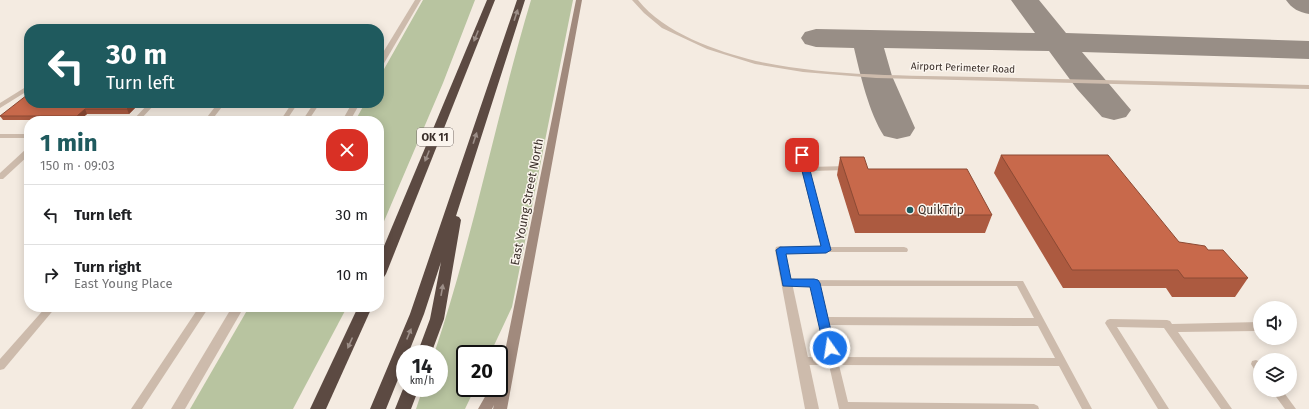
<!DOCTYPE html>
<html lang="en">
<head>
<meta charset="utf-8">
<style>
  :root { --surface:#fff; --page:#f2f2f2; --text:#202124; --muted:#757577; --line:#e0e0e0; --accent:#1f5a5e }
  body { margin:0; font-family:"Fira Sans",sans-serif; background:var(--page); color:var(--text); height:100vh; display:flex; flex-direction:column; font-size:15px; white-space:nowrap }
  * { box-sizing:border-box; margin:0 }
  p { font-size:13px; color:var(--muted) }
  .icon { flex:none; width:22px; height:22px; fill:none; stroke:currentColor; stroke-width:2; stroke-linecap:round; stroke-linejoin:round }
  .map { position:relative; flex:1; overflow:hidden }
  .details { position:absolute; left:24px; top:116px; width:360px; height:196px; display:flex; flex-direction:column; background:var(--surface); border-radius:16px; box-shadow:0 2px 10px #0003 }
  .details>* { flex:none }
  .banner { position:absolute; left:24px; top:24px; width:360px; height:84px; border-radius:16px; box-shadow:0 2px 10px #0003; background:#1f5a5e; color:#fff; overflow:hidden }
  .fabs { position:absolute; left:1253px; top:301px; display:grid; gap:8px }
  .fabs a { display:grid; place-items:center; width:44px; height:44px; border-radius:50%; background:var(--surface); box-shadow:0 2px 10px #0003; font-size:20px }
  .speed { position:absolute; left:396px; top:345px; display:flex; gap:8px; font-size:20px; font-weight:700; text-align:center }
  .speed>* { display:grid; place-content:center; width:52px; height:52px; border-radius:50%; background:var(--surface); box-shadow:0 2px 10px #0003; line-height:1 }
  .speed small { font-size:10px; font-weight:400 }
  .speed .limit { border:2px solid #111; border-radius:6px; background:#fff; color:#111 }
  .pin { position:absolute; display:grid; place-items:center; width:34px; height:34px; color:#fff; margin:-17px; border-radius:8px; box-shadow:0 2px 6px #0006 }
  .me { position:absolute; width:44px; margin:-22px; rotate:347deg; stroke-linejoin:round; filter:drop-shadow(0 0 3px #0008) }
  .turn { display:flex; align-items:center; gap:14px; height:84px; padding:0 16px; font-size:18px }
  .turn .icon { width:52px; height:52px; stroke-width:2.5 }
  .turn b { display:block; font-size:28px; line-height:34px }
  .round { display:grid; place-items:center; flex:none; width:42px; height:42px; border-radius:16px; background:var(--page) }
  .overview { display:flex; align-items:center; justify-content:space-between; height:68px; padding:0 16px }
  h1 { font-size:24px; font-weight:700; line-height:30px; color:var(--accent) }
  ul { padding:0; list-style:none }
  li { display:flex; align-items:center; gap:12px; height:60px; padding:0 16px; border-top:1px solid var(--line) }
  li div { flex:1 }
  li b { display:block; font-size:15px }
  li em { font-style:normal }
  .map>svg:first-child { display:block }
</style>
</head>
<body>
<div class="map">
<svg width="1309" height="409" viewBox="0 0 1309 409">
  <rect width="100%" height="100%" fill="#f4ebe1"/>
  <g fill="#b8c4a0">
    <path d="M423,0h52l-32,83 -64,150v-112h-24l10,-18h14v-25z"/>
    <path d="M531,0h42l-61,307 -22,47h-25v34h10l-10,21h-49l7,-21h16v-34h-5c39,-116 62,-237 97,-354z"/>
    <path d="M249,307h98l-54,102h-103z"/>
  </g>
  <g fill="none" stroke-linecap="round" stroke-linejoin="round">
    <g fill="#988e86" fill-rule="evenodd">
      <path d="M1011,0h28l27,33 243,8v18l-227,-7 49,58 -5,7 -12,3 -12,-3 -25,-28 -28,-38 -165,-3 8,28 23,52 -5,8 -13,3 -13,-3c-15,-23 -24,-62 -30,-88l-38,-1 -11,-3 -4,-6 4,-6 11,-3 219,4z"/>
      <path d="M1286,0h23v14c-10,-2 -17,-5 -23,-14z"/>
    </g>
    <g fill="#cdbbac" fill-rule="evenodd">
      <path d="M632,0h6c26,33 78,51 118,61 73,16 150,14 224,16 110,3 219,5 329,8v4l-433,-11 -73,-6 -48,-8 -48,-15 -45,-21 -18,-15z"/>
      <path d="M29,85v5l-29,18v-5z"/>
      <path d="M149,103h7l-17,18h-7z"/>
      <path d="M218,103h7l-14,18h-7z"/>
      <path d="M292,103h6l-12,18h-6z"/>
      <path d="M314,103h6l-12,18h-6z"/>
      <rect x="0" y="134" width="29" height="4"/>
      <path d="M795,139h3l4,2 6,26 40,-1 4,2 -4,2 -38,1 20,76h74l3,1 1,2 -1,2h-130l-1,-2 1,-2 3,-1h41l-27,-106z"/>
      <path d="M26,149h3v6l-26,24h-3v-6z"/>
      <path d="M786,280l237,1 69,128h-10l-23,-43 -220,-1 9,37 186,2 4,2 1,3h-200l-10,-44h-26l-4,-1 -1,-3 1,-3 4,-1h24l-16,-71 -28,-1 -2,-2 2,-2zM820,286h197l17,32 -206,-1zM829,325l209,1 17,32 -218,-1z"/>
      <path d="M46,307h10l-52,62 -4,1v-11z"/>
      <path d="M199,307h10l-67,102h-11z"/>
      <path d="M1110,319l57,1 3,1 2,3 88,-2v8l-3,1 -79,1 54,77h-11l-57,-81 -47,-1 52,82h-11l-53,-86 2,-3z"/>
      <path d="M1256,360l4,2v11l-4,-1 -5,-8 1,-3z"/>
      <path d="M1271,390h11l14,19h-11z"/>
    </g>
    <g fill="#cdbbac" fill-rule="evenodd">
      <path d="M415,0h6l-38,65 -4,2v-8z"/>
      <path d="M352,103h8l-10,18h-8z"/>
      <path d="M780,246l4,1 1,3 34,159h-14l-30,-159 1,-3z"/>
      <path d="M232,307h12l-59,102h-14z"/>
    </g>
    <path fill="#a18a7d" fill-rule="evenodd" d="M576,0h6l-75,409h-14l1,-4 -2,4h-14l12,-21h9v-7z"/>
    <g fill="#5c4a42" fill-rule="evenodd">
      <path d="M487,0h8l-109,274 -2,3 -5,2v-21z"/>
      <path d="M517,0h8l-69,216 3,1 2,3 -17,99 -13,35h-14l13,-35 11,-57 -17,52 -16,40h-3v8l-19,47h-16l40,-95z"/>
      <path d="M358,307h14l-46,102h-16z"/>
      <path d="M405,384v4h14l-8,21h-16z"/>
    </g>
  </g>
  <g fill="#ac5a40">
    <path d="M29,103h111l-11,11h-42l-7,6h-77l-3,-4z"/>
    <path d="M1001,155l178,87 29,8 40,28 -13,19h-63l-6,-9h-103l-69,-115z"/>
    <path d="M840,157l28,12 124,46 -7,18h-130l-18,-58z"/>
  </g>
  <g fill="#8c4a34">
    <path d="M133,103h7l-11,11 -2,-5z"/>
    <path d="M85,109l2,5 -7,6 -3,-4z"/>
  </g>
  <g fill="#c8694b" stroke="#8c4a34">
    <path d="M27,95h2v8h104l-6,6h-42l-8,7h-77z"/>
    <path d="M1001,155h107l71,87 26,4 3,4h15l25,28h-64l-6,-8h-106z"/>
    <path d="M840,157h24l4,12h99l25,46h-133z"/>
  </g>
  <defs><path id="oneway-solid" d="M-6-.8H1V-3.2L6.5 0L1 3.2V.8H-6Z"/></defs>
  <g fill="#9c8e87">
    <use href="#oneway-solid" transform="translate(516 15) rotate(-72)"/>
    <use href="#oneway-solid" transform="translate(476 36) rotate(112)"/>
    <use href="#oneway-solid" transform="translate(475 138) rotate(-72)"/>
    <use href="#oneway-solid" transform="translate(427 156) rotate(112)"/>
    <use href="#oneway-solid" transform="translate(442 290) rotate(-80)"/>
    <use href="#oneway-solid" transform="translate(409 334) rotate(-68)"/>
    <use href="#oneway-solid" transform="translate(350 343) rotate(114)"/>
  </g>
  <path fill="#1a73e8" stroke="#114b97" d="M802,152l4,3 25,95 -5,3 -40,1 5,25h23l4,1 2,3 15,65 -2,3 -3,1 -4,-1 -2,-3 -14,-61 -27,-1 -7,-36 4,-3 41,-1 -23,-91z"/>
  <circle fill="#1f5a5e" stroke="#fbf5ee" stroke-width="1.5" cx="910" cy="210" r="4"/>
  <g text-anchor="middle" dominant-baseline="central" stroke-width="3" stroke-linejoin="round" paint-order="stroke">
    <g font-size="10" fill="#3b302b" stroke="#fbf5ee">
      <text transform="translate(963 68) rotate(2)">Airport Perimeter Road</text>
    </g>
    <rect fill="#fbf5ee" stroke="#756b66" stroke-width="1" x="417" y="128" width="36" height="18" rx="3"/>
    <g font-size="11" font-weight="bold" fill="#3b302b">
      <text x="435" y="137">OK 11</text>
    </g>
    <g font-size="12" fill="#3b302b" stroke="#fbf5ee">
      <text transform="translate(527 202) rotate(-79)">East Young Street North</text>
    </g>
    <g font-size="12" fill="#3b302b" stroke="#fbf5ee" text-anchor="start">
      <text x="918" y="210">QuikTrip</text>
    </g>
  </g>
</svg>
<div class="fabs">
<a><svg class="icon" aria-label="sound" viewBox="0 0 24 24"><path d="M4 9h4l5-4v14l-5-4H4zM17 9q2 3 0 6"/></svg></a>
<a><svg class="icon" aria-label="layers" viewBox="0 0 24 24"><path d="M12 4l9 5-9 5-9-5zM3 14l9 5 9-5"/></svg></a>
</div>
<div class="speed"><div>14<small>km/h</small></div><div class="limit">20</div></div>
<div class="pin" style="left:802px;top:155px;background:#d93025"><svg class="icon" aria-label="arrive" viewBox="0 0 24 24"><path d="M6 21V4h12l-3 4 3 4H6"/></svg></div>
<svg class="me" style="left:830px;top:348px" viewBox="-20 -20 40 40"><circle r="17" fill="#1a73e8" stroke="#fff" stroke-width="3"/><path d="M0-11L8 9 0 5-8 9z" fill="#fff"/></svg>
<div class="banner">
<div class="turn"><svg class="icon" aria-label="left" viewBox="0 0 24 24"><path d="M17 20v-9H6M10 6l-5 5 5 5"/></svg><div><b>30 m</b>Turn left</div></div>
</div>
<section class="details">
<div class="overview"><div><h1>1 min</h1><p>150 m · 09:03</p></div><a class="round" style="background:#d93025;color:#fff"><svg class="icon" aria-label="close" viewBox="0 0 24 24"><path d="M6 6l12 12M18 6L6 18"/></svg></a></div>
<ul>
<li><svg class="icon" aria-label="left" viewBox="0 0 24 24"><path d="M17 20v-9H6M10 6l-5 5 5 5"/></svg><div><b>Turn left</b></div><em>30 m</em></li>
<li><svg class="icon" aria-label="right" viewBox="0 0 24 24"><path d="M7 20v-9h11M14 6l5 5-5 5"/></svg><div><b>Turn right</b><p>East Young Place</p></div><em>10 m</em></li>
</ul>
</section>
</div>
</body>
</html>
